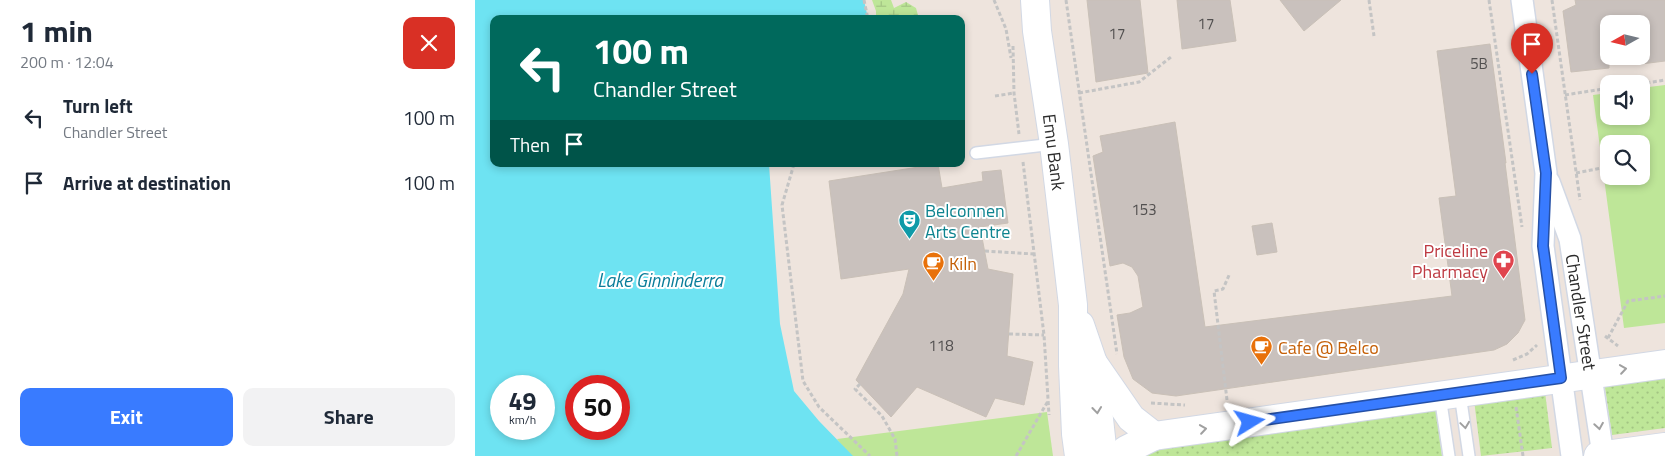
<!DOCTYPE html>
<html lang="en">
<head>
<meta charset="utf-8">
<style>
  :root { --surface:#fff; --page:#f2f2f3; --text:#1f2937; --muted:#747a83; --accent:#397bff }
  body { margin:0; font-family:"Titillium Web",sans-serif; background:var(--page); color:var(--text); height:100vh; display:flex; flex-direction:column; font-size:19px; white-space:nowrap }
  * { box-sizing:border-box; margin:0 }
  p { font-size:16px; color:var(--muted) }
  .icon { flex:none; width:28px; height:28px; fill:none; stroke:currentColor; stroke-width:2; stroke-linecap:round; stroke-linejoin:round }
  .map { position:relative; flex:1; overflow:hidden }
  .sheet { display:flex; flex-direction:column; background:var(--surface); width:475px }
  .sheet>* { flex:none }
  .hud { position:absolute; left:15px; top:15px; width:475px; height:152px; border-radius:10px; box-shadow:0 2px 8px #0003; background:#00695c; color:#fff; overflow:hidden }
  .needle { width:32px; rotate:262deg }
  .tools { position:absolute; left:1125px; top:15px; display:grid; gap:10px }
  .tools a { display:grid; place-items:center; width:50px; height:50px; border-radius:10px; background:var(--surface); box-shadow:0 2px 8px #0003; font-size:25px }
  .speed { position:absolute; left:15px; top:375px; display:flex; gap:10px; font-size:25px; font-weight:700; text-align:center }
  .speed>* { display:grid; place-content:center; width:65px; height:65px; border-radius:50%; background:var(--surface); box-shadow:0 2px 8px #0003; line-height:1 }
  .speed small { font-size:12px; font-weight:400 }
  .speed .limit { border:8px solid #d22; background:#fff; color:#111 }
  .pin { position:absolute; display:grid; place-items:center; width:42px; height:42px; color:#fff; margin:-51px -21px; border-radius:50% 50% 50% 0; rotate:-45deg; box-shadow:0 0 5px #0007 }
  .pin .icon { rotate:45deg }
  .me { position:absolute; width:55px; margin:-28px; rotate:82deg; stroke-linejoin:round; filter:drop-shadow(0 0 4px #0008) }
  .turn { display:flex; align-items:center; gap:18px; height:105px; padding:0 20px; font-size:22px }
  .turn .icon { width:65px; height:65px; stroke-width:2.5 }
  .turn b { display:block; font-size:35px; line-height:42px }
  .then { display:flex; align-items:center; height:48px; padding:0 20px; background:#0003; gap:10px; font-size:19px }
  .round { display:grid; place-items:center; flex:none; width:52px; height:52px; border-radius:10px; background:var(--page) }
  .headline { display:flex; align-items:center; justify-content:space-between; height:85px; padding:0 20px }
  h1 { font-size:30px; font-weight:700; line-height:38px }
  .action { display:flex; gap:10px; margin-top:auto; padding:10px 20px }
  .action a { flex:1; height:58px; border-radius:10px; background:var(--accent); color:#fff; font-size:20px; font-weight:700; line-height:58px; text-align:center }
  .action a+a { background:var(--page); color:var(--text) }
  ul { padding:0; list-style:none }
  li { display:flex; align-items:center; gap:15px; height:65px; padding:0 20px }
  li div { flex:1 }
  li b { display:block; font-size:19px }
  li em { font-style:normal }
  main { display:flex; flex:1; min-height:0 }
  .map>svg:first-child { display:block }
</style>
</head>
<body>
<main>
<section class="sheet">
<div class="headline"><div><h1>1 min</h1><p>200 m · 12:04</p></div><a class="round" style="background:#d93025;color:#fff"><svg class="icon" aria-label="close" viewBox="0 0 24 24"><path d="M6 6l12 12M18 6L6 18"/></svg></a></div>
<ul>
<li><svg class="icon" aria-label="left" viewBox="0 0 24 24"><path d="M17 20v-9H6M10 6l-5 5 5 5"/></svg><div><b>Turn left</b><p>Chandler Street</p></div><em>100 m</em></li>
<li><svg class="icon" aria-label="arrive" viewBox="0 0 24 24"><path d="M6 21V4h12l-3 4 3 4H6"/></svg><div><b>Arrive at destination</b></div><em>100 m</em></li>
</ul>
<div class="action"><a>Exit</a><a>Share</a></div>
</section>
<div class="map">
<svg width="1190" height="456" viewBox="0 0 1190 456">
  <defs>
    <pattern id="grass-dots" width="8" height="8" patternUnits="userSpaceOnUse" patternTransform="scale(1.25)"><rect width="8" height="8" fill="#bee698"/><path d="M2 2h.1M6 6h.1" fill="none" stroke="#a3c583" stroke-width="1.8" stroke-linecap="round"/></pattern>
    <pattern id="wetland-marsh" width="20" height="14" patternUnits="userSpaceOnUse" patternTransform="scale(1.25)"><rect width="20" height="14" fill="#bee698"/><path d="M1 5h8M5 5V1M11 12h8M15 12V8" fill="none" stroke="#a3c583"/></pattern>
  </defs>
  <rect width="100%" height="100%" fill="#eee4dd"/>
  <g fill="url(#grass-dots)">
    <path d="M1190,373v55l-53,7 -8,-54z"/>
    <path d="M1070,392l7,56 -71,8 -7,-56z"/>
    <path d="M961,407l6,49h-303l32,-12z"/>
  </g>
  <path fill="url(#wetland-marsh)" d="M397,0h19l3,8 12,-6 10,6 3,11h-43v-8z"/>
  <g fill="#bee698" fill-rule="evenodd">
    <path d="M1190,85v238l-41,5 -31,-233 16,-2v23h32v-28zM1134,144h32v32h-32z"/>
    <path d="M572,412l6,44h-203l-13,-17z"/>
  </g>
  <path fill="#6ee3f2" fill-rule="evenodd" d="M0,0h389l4,19h-374v145h275l11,160 14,67 25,30 34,35h-378zM26,386h43v43h-43zM101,386h43v43h-43z"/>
  <g fill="#c9c1bd" stroke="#c9c0b7">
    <path d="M612,0h53l8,73 -52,9z"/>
    <path d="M702,0h53l6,41 -54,8z"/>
    <path d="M805,0h61l-37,31z"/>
    <path d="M1100,0h90v61l-24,3v-40h-32v44l-38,4 -8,-61 13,-6z"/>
    <path d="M1015,44l16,119h-1l20,157 -7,13 -11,11 -13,6 -318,46 -24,-3 -19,-14 -9,-22 -7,-42 13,-2 13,-6 -5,-31 -6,-9 -9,-4 -13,3 -17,-110 10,-4 -3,-16 75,-14 30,205 247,-31 -13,-98 17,-2 -19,-145z"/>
    <path d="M463,164l4,24 41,-7 -1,-9 19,-2 7,53 -28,4 8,42 25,5 -6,82 26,6 -9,43 -29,-7 -9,19 -69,-30 -26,30 -35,-37 47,-86 6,-25 -68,10 -12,-98z"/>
    <path d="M797,223l5,29 -20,3 -5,-29z"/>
  </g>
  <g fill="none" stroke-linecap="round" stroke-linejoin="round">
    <defs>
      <g id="lane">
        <path d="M501,153l78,-9"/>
        <path d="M985,394l9,62"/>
        <path d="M965,396l9,60"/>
      </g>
      <g id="street">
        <path d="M1047,0l24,173 -3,73 29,210"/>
        <path d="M1074,182l21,57 33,216"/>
      </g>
      <g id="secondary">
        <path d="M560,0l2,31 17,113 19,161v61l3,68 3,22"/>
        <path d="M605,325l13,38 10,93"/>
        <path d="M618,363l38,55 23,18"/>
        <path d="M647,456l4,-6 28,-14 511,-72"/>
        <path d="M1123,456l67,-9"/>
      </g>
    </defs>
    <use href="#lane" stroke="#d2d8e4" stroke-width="14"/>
    <use href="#street" stroke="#d2d8e4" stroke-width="24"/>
    <use href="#secondary" stroke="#d2d8e4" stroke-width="30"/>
    <g stroke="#c4c4c4" stroke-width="3" stroke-dasharray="4 2.5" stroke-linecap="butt">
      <path d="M389,0l4,19"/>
      <path d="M519,0l12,29 5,29"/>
      <path d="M591,0l51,354"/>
      <path d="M894,0l5,36"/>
      <path d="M1014,0l33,227"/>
      <path d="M1077,0l28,200"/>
      <path d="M538,46l1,47 5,41"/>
      <path d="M1165,84l25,-4"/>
      <path d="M604,93l60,-11 32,-25"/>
      <path d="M1090,95l44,-7"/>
      <path d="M520,96l19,-3"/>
      <path d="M548,162l21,173 5,80"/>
      <path d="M319,164l-12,41 21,176 16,26 51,49"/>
      <path d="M1101,173l26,-5"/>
      <path d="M510,251l49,3"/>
      <path d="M534,334l35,1"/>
      <path d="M1130,336l13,10"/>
      <path d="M1133,338l20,-37 37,-5"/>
      <path d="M1038,360l14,-6 10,-9"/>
      <path d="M385,384l-5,5 27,27 13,23 2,17"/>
      <path d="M752,400l-13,-109 9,-2 7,-16"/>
      <path d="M676,403l34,2"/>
      <path d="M1041,407l7,49"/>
      <path d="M541,456l32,-55"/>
    </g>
    <use href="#lane" stroke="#fff" stroke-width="11"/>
    <use href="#street" stroke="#fff" stroke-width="21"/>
    <use href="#secondary" stroke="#fff" stroke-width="28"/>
  </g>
  <defs><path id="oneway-chevron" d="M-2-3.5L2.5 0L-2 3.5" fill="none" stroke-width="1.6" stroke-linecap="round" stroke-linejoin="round" transform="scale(1.25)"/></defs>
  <g stroke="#a0a0a0">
    <use href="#oneway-chevron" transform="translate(1148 369) rotate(-8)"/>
    <use href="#oneway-chevron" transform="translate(622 410) rotate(84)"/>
    <use href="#oneway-chevron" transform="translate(990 425) rotate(82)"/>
    <use href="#oneway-chevron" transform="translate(1124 426) rotate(81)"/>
    <use href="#oneway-chevron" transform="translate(728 429) rotate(-8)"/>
  </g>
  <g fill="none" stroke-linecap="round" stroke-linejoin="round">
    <defs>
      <path id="route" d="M775,422l311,-44 -18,-132 3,-73 -14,-99"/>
    </defs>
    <use href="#route" stroke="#2550a6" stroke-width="12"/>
    <use href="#route" stroke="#397bff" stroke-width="9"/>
  </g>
  <defs>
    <symbol id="theatre-pin" viewBox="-11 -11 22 30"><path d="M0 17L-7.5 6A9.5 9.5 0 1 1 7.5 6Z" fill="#0f9aa8" stroke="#fff"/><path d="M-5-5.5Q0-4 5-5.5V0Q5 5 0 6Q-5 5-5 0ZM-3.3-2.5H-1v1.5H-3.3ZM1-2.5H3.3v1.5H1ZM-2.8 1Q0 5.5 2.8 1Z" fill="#fff"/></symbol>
    <symbol id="pharmacy-pin" viewBox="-11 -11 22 30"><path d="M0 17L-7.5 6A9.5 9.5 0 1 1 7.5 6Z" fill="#e0444e" stroke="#fff"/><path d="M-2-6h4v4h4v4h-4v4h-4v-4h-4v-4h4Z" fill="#fff"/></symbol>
    <symbol id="cafe-pin" viewBox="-11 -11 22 30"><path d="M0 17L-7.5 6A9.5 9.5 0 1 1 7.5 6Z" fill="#e8710a" stroke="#fff"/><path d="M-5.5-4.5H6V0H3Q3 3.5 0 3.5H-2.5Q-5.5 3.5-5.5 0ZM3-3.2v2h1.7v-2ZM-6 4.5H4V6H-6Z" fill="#fff"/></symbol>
  </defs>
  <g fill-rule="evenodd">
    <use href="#theatre-pin" x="422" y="208" width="25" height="34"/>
    <use href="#pharmacy-pin" x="1016" y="248" width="25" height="34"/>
    <use href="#cafe-pin" x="446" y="250" width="25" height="34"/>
    <use href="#cafe-pin" x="774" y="334" width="25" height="34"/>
  </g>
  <g text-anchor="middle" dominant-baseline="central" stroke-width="4" stroke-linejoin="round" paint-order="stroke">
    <g font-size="15" fill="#525050">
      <text x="731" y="23">17</text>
      <text x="642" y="33">17</text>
      <text x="1004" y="63">5B</text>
      <text x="669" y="209">153</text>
      <text x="466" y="345">118</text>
    </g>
    <g font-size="18" fill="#2b2b2b" stroke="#fff">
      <text transform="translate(579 152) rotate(83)">Emu Bank</text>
      <text transform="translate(1106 312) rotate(81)">Chandler Street</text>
    </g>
    <g font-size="18" fill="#0d838f" stroke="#fff" text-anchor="start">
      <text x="450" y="210">Belconnen<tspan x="450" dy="21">Arts Centre</tspan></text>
    </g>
    <g font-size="18" fill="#be3a42" stroke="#fff" text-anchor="end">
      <text x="1013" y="250">Priceline<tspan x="1013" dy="21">Pharmacy</tspan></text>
    </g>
    <g font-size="18" fill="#c56008" stroke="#fff" text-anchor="start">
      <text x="474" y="263">Kiln</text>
      <text x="803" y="347">Cafe @ Belco</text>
    </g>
    <g font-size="19" font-style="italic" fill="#097d9a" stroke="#fff">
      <text x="185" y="279">Lake Ginninderra</text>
    </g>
  </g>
</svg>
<div class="tools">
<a><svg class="needle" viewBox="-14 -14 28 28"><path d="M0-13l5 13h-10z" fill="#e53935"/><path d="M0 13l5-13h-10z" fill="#747a83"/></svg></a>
<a><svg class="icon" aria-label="sound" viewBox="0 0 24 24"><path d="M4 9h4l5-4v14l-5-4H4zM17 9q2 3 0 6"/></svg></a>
<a><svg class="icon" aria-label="search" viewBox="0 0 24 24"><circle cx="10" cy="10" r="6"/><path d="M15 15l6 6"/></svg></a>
</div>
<div class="speed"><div>49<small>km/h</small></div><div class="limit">50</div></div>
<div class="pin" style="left:1057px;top:74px;background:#d93025"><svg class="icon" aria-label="arrive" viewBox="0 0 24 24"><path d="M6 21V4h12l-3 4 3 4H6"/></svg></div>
<svg class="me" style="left:775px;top:422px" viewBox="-20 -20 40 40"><path d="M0-17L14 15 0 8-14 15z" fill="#397bff" stroke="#fff" stroke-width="4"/></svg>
<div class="hud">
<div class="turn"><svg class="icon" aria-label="left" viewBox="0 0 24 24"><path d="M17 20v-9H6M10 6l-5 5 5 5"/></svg><div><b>100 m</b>Chandler Street</div></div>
<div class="then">Then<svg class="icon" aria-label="arrive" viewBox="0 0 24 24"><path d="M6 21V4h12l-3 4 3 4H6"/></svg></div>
</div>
</div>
</main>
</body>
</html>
